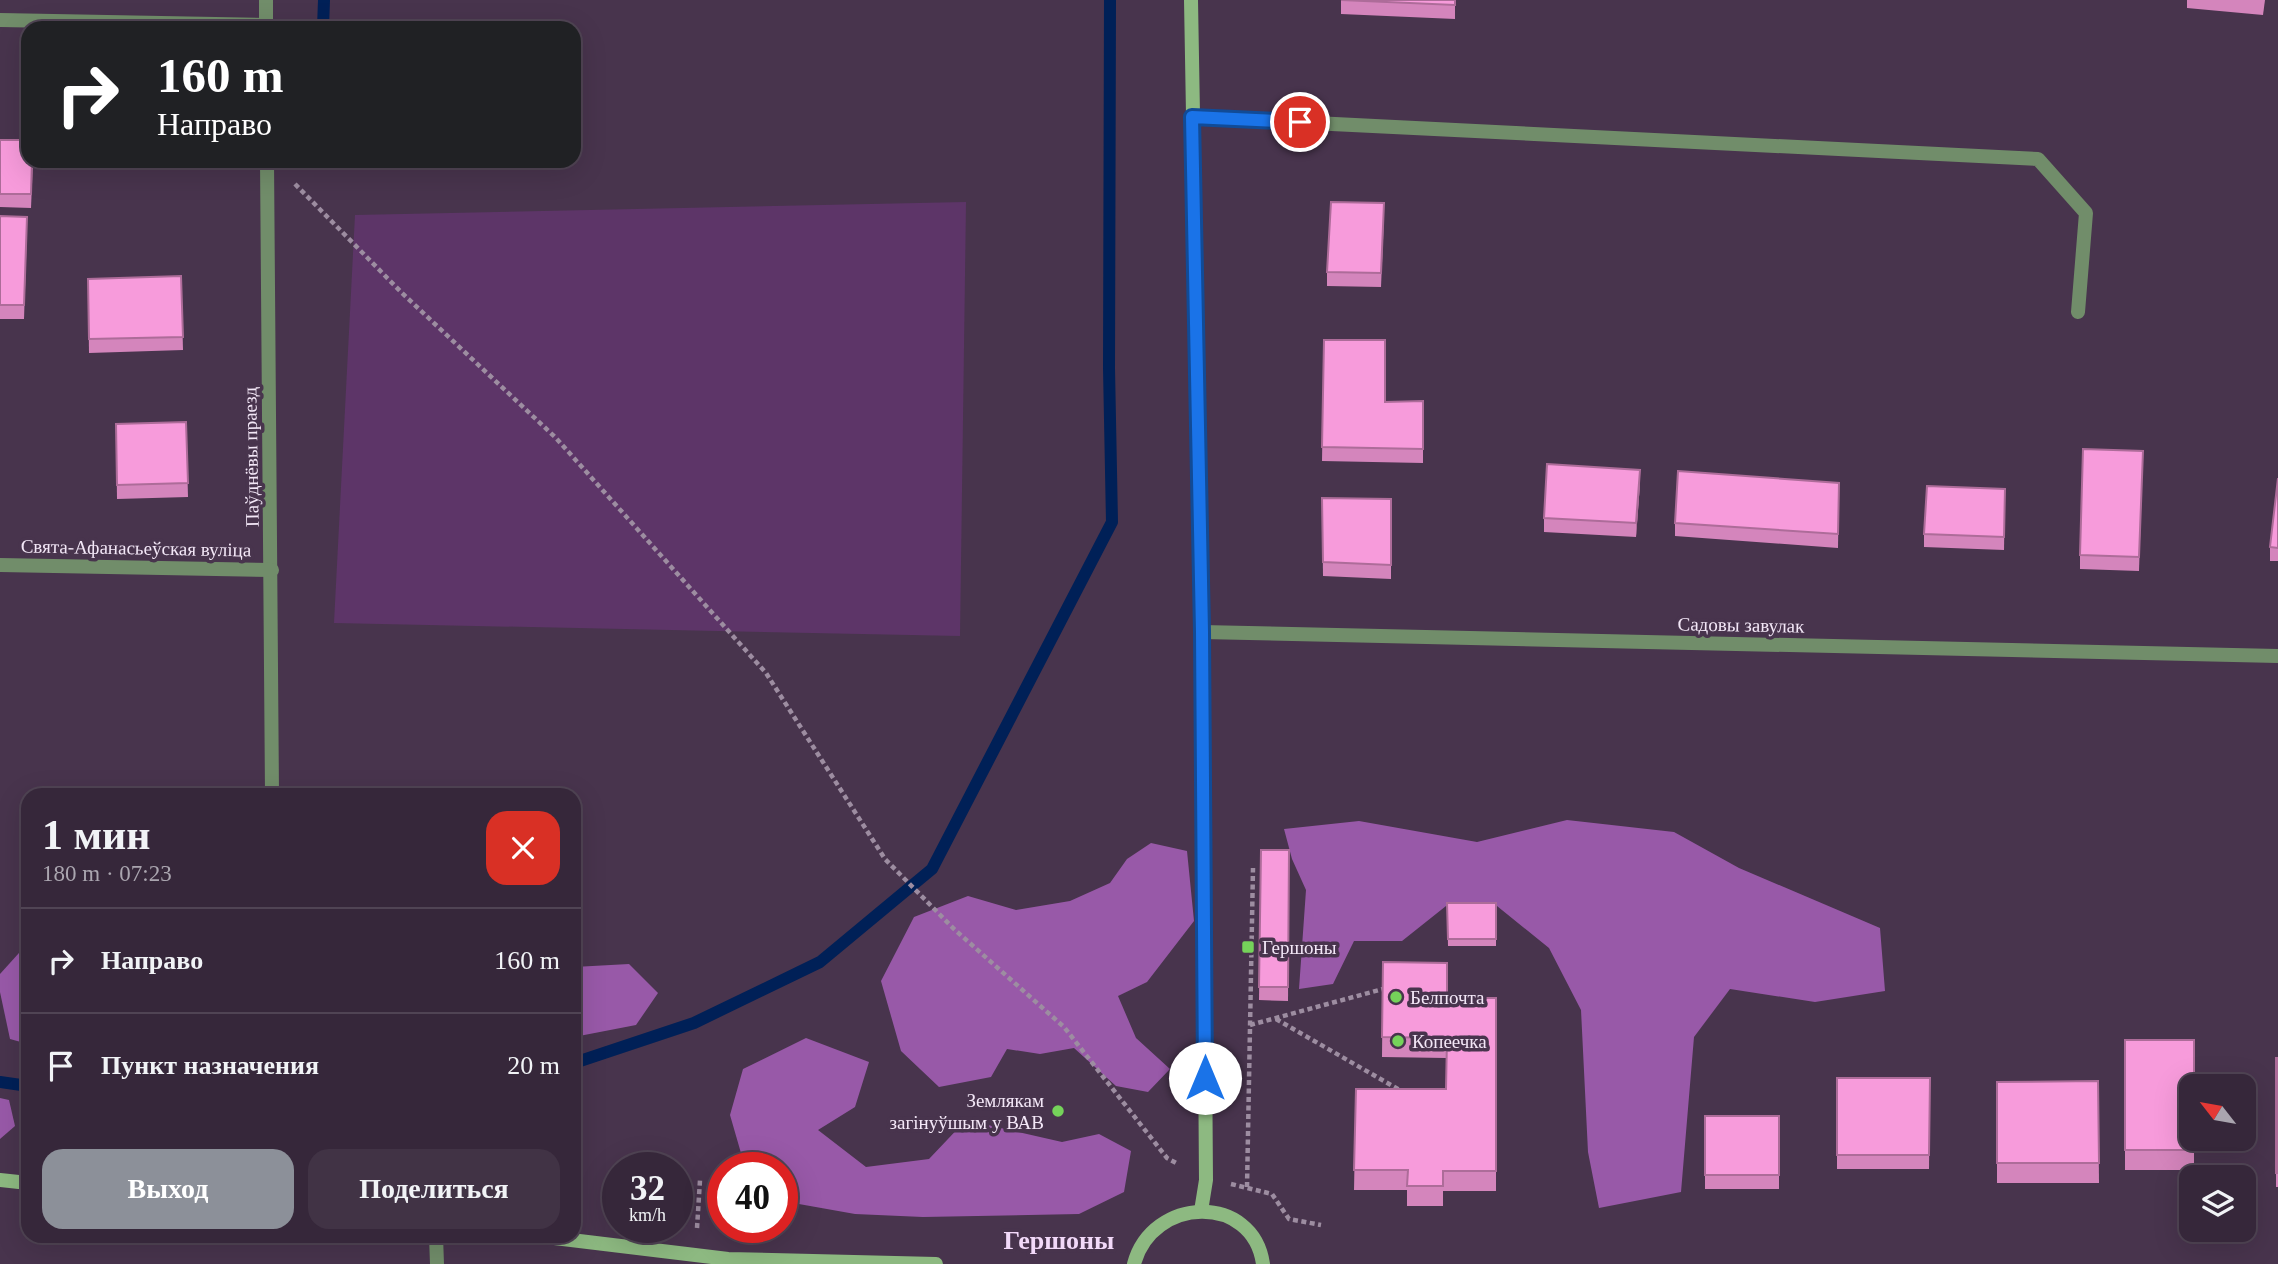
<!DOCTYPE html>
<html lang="ru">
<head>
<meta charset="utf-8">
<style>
  :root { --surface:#36273a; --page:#413345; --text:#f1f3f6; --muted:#aaa5af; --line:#504454; --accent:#8c9099 }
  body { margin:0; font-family:"Times New Roman",serif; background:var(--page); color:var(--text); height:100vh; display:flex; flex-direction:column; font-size:26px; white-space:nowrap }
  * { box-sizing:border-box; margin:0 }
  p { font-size:23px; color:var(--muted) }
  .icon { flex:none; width:38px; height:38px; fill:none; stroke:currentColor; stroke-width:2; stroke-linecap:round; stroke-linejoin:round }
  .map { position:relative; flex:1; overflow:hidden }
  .drawer { position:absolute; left:21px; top:788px; width:560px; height:455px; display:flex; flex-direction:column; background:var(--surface); border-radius:21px; box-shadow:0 7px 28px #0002,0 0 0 2px var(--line) }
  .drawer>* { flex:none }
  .top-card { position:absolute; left:21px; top:21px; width:560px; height:147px; border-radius:21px; box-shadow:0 7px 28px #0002,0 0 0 2px var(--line); background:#202124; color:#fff; overflow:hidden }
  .needle { width:46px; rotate:301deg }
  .controls { position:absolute; left:2179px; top:1074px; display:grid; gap:14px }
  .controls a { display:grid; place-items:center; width:77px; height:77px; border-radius:14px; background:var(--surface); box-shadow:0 7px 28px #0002,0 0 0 2px var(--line); font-size:35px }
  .speed { position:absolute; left:602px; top:1152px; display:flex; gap:14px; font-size:35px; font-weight:700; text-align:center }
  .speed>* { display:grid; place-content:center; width:91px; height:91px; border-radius:50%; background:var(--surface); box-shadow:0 7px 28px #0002,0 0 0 2px var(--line); line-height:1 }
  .speed small { font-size:18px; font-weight:400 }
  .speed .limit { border:10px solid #d22; background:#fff; color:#111 }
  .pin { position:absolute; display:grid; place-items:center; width:60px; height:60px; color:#fff; margin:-30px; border:4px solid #fff; border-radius:50%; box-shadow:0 2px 7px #0007 }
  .me { position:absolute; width:77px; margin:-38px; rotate:0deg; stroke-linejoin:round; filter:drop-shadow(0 0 5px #0008) }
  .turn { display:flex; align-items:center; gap:24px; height:147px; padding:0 21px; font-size:32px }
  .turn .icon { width:91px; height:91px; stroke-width:2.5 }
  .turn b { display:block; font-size:49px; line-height:60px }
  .round { display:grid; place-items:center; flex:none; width:74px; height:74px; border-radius:21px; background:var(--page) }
  .head { display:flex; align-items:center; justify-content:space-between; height:119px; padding:0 21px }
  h1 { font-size:42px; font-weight:700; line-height:52px }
  .cta { display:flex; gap:14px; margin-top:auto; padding:14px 21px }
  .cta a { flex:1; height:80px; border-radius:21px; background:var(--accent); color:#fff; font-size:28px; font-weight:700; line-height:80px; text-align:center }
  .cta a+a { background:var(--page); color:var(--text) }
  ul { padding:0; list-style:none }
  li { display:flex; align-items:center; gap:21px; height:105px; padding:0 21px; border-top:2px solid var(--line) }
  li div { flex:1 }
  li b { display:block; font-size:26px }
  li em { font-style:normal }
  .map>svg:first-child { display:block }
</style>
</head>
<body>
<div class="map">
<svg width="2278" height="1264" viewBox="0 0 2278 1264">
  <rect width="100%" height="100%" fill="#48344d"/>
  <path fill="#5d3568" d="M966,202l-6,434 -626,-13 21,-408z"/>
  <g fill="#9859a8">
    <path d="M1567,820l107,12 65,36 141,60 5,63 -70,11 -85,-13 -36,48 -13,155 -82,16 -11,-56 -7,-142 -32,-62 -52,-42h-51l-44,35h-48l-21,43 -34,5 7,-99 -14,-31 -8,-30 75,-8 118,21z"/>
    <path d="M1151,843l36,8 7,70 -47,61 -29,14 18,42 34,31 -22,23 -32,-6 -42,-38 -34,6 -33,-5 -16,28 -52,10 -38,-36 -20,-70 33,-64 54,-21 48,14 54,-9 40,-18 17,-24z"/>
    <path d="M28,943v101l-18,-5 -10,-47v-18z"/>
    <path d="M629,964l29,29 -22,32 -62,12v-70z"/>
    <path d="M806,1038l63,24 -14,45 -37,23 48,37 63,-8 37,-39 96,22 37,-8 32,17 -7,41 -45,22 -156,3 -68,-3 -73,-13v-34h-37l-15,-52 13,-46z"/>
    <path d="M0,1098l9,2 6,26 -15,13z"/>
  </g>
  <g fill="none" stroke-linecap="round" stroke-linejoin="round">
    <g stroke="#002057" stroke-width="12">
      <path d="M323,28l1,-28"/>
      <path d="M322,162v-1"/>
      <path d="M574,1063l120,-40 126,-61 112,-93 180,-347 -3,-154 1,-368"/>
      <path d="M0,1082l28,4"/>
    </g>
    <g stroke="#9d8da1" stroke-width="4.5" stroke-dasharray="5 3.5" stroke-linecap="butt">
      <path d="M295,184l107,109 154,145 210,235 119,186 69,70 110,98 103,131 11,6"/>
      <path d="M1276,1019l127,73"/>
      <path d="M1250,1025l133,-36"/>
      <path d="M1231,1184l41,10 17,25 32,6"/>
      <path d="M1247,1187l6,-319"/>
      <path d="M697,1228l3,-48"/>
    </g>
    <g stroke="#718d6a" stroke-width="14">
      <path d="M1192,117l846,42 48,54 -8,99"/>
      <path d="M436,1236l1,28"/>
    </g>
    <g stroke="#718d6a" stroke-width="14">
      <path d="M0,20l266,5"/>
      <path d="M266,28v-28"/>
      <path d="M267,161l5,633"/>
      <path d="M0,565l272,5"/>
      <path d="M1202,632l1076,24"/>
    </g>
    <g stroke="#8db981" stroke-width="14">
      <path d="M1191,0l11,632 4,548 -5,31"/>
      <path d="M0,1180l28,3"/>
      <path d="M538,1236l190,23 208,5"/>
      <path d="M1134,1264c18,-68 119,-71 129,0"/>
    </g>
  </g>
  <g fill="#d485bc">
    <path d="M1341,0h114v19l-114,-5z"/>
    <path d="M2187,0h78l-2,15 -76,-7z"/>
    <path d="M0,140l33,21 -2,47 -31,-1z"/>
    <path d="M116,161h80v6l-80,2z"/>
    <path d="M0,216l27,15 -3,88h-24z"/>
    <path d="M1384,217l-3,70 -54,-1v-14z"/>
    <path d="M181,276l2,74 -94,3 -1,-74z"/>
    <path d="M1324,340l61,62 38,-1v62l-101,-2z"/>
    <path d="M186,422l2,75 -71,2 -1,-75z"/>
    <path d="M2143,451l-4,120 -59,-2v-14z"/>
    <path d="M2278,478v83h-8v-14z"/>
    <path d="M1839,483l-1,65 -163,-12v-13z"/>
    <path d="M1640,484l-4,53 -92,-5v-14z"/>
    <path d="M2005,489l-1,61 -80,-3v-13z"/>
    <path d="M1322,498l69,1v80l-68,-3z"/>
    <path d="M1261,850h28l-1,151 -29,-1z"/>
    <path d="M1447,903h49v43h-48z"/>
    <path d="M1383,962l64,36h49v193h-53v15h-36v-16h-53l2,-101h90v-31l-64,-1z"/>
    <path d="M2125,1040l69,99v31h-69z"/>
    <path d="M2278,1058v129h-2v-14z"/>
    <path d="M1837,1078h93l-1,91h-92z"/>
    <path d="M2098,1081l1,102h-102v-101z"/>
    <rect x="1705" y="1116" width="74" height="73"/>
  </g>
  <path fill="#ad6c99" d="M1640,470v14l-4,53v-14z"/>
  <g fill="#f79bdb" stroke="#ad6c99" stroke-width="2">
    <path d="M1341,0h114v5z"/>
    <path d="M0,140h28v21h4l-1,33h-31z"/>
    <path d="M1331,202l53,1 -3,70 -54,-1z"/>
    <path d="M0,216l27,1 -3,88h-24z"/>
    <path d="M181,276l2,61 -94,2 -1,-60z"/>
    <path d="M1324,340h61v62l38,-1v48l-101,-2z"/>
    <path d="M186,422l2,61 -71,2 -1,-61z"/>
    <path d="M2083,449l60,2 -4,106 -59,-2z"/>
    <path d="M1547,464l93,6 -4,53 -92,-5z"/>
    <path d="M1678,471l161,12 -1,51 -163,-11z"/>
    <path d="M2278,478v70l-8,-1z"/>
    <path d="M1927,486l78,3 -1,48 -80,-3z"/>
    <path d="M1322,498l69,1v66l-68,-3z"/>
    <path d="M1261,850h28l-1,137h-29z"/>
    <path d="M1447,903h49v36h-48z"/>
    <path d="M1383,962l64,1v35h49v173h-53v15h-36l1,-16h-54l2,-81h90l1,-51 -65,-1z"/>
    <path d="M2125,1040h69v47h-3v52h3v11h-69z"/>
    <rect x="2276" y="1058" width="2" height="115"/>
    <path d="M1837,1078h93l-1,77h-92z"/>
    <path d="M2098,1081l1,82h-102v-81z"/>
    <rect x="1705" y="1116" width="74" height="59"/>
  </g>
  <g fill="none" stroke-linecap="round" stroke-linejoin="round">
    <defs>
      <path id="route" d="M1205,1078l-3,-446 -10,-515 108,5"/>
    </defs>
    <use href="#route" stroke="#114b97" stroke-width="18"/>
    <use href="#route" stroke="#1a73e8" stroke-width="12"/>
  </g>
  <g fill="#75d25a" stroke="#48344d" stroke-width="2.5">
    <rect x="1241" y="940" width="14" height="14" rx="3.5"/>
    <circle cx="1396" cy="997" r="7"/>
    <circle cx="1398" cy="1041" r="7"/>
    <circle cx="1058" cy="1111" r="7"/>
  </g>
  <g text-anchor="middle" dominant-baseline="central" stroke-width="7" stroke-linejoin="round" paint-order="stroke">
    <g font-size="19" fill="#f3e7f7" stroke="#48344d">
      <text transform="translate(251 457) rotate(-91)">Паўднёвы праезд</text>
      <text transform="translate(136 548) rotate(1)">Свята-Афанасьеўская вуліца</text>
      <text transform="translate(1741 625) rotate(1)">Садовы завулак</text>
    </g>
    <g font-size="19" fill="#f3e7f7" stroke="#48344d" text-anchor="start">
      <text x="1262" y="947">Гершоны</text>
      <text x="1410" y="997">Белпочта</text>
      <text x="1412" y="1041">Копеечка</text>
      <text x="1044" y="1100" text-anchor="end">Землякам<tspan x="1044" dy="22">загінуўшым у ВАВ</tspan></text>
    </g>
    <g font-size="26" font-weight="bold" fill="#f2d9f9" stroke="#48344d">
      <text x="1059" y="1240">Гершоны</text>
    </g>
  </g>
</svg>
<div class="controls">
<a><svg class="needle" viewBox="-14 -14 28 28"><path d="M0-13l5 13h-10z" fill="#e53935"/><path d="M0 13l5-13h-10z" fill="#aaa5af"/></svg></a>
<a><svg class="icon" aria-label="layers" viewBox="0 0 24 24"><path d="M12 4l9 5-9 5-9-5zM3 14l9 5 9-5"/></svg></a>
</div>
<div class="speed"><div>32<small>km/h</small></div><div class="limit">40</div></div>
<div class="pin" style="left:1300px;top:122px;background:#d93025"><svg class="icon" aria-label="arrive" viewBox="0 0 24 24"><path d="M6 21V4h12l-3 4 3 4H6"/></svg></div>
<svg class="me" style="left:1205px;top:1078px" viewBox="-20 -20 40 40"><circle r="19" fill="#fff"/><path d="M0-13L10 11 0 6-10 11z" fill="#1a73e8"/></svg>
<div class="top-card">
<div class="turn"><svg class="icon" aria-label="right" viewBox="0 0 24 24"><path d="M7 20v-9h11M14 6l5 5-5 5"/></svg><div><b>160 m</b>Направо</div></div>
</div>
<section class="drawer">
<div class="head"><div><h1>1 мин</h1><p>180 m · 07:23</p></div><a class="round" style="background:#d93025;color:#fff"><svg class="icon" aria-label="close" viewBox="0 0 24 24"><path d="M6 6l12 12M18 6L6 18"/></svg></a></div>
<ul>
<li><svg class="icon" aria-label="right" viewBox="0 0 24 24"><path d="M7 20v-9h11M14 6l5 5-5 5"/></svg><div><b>Направо</b></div><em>160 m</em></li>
<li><svg class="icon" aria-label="arrive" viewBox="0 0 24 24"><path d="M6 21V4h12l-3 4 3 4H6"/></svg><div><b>Пункт назначения</b></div><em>20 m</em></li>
</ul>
<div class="cta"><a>Выход</a><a>Поделиться</a></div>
</section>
</div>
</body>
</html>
